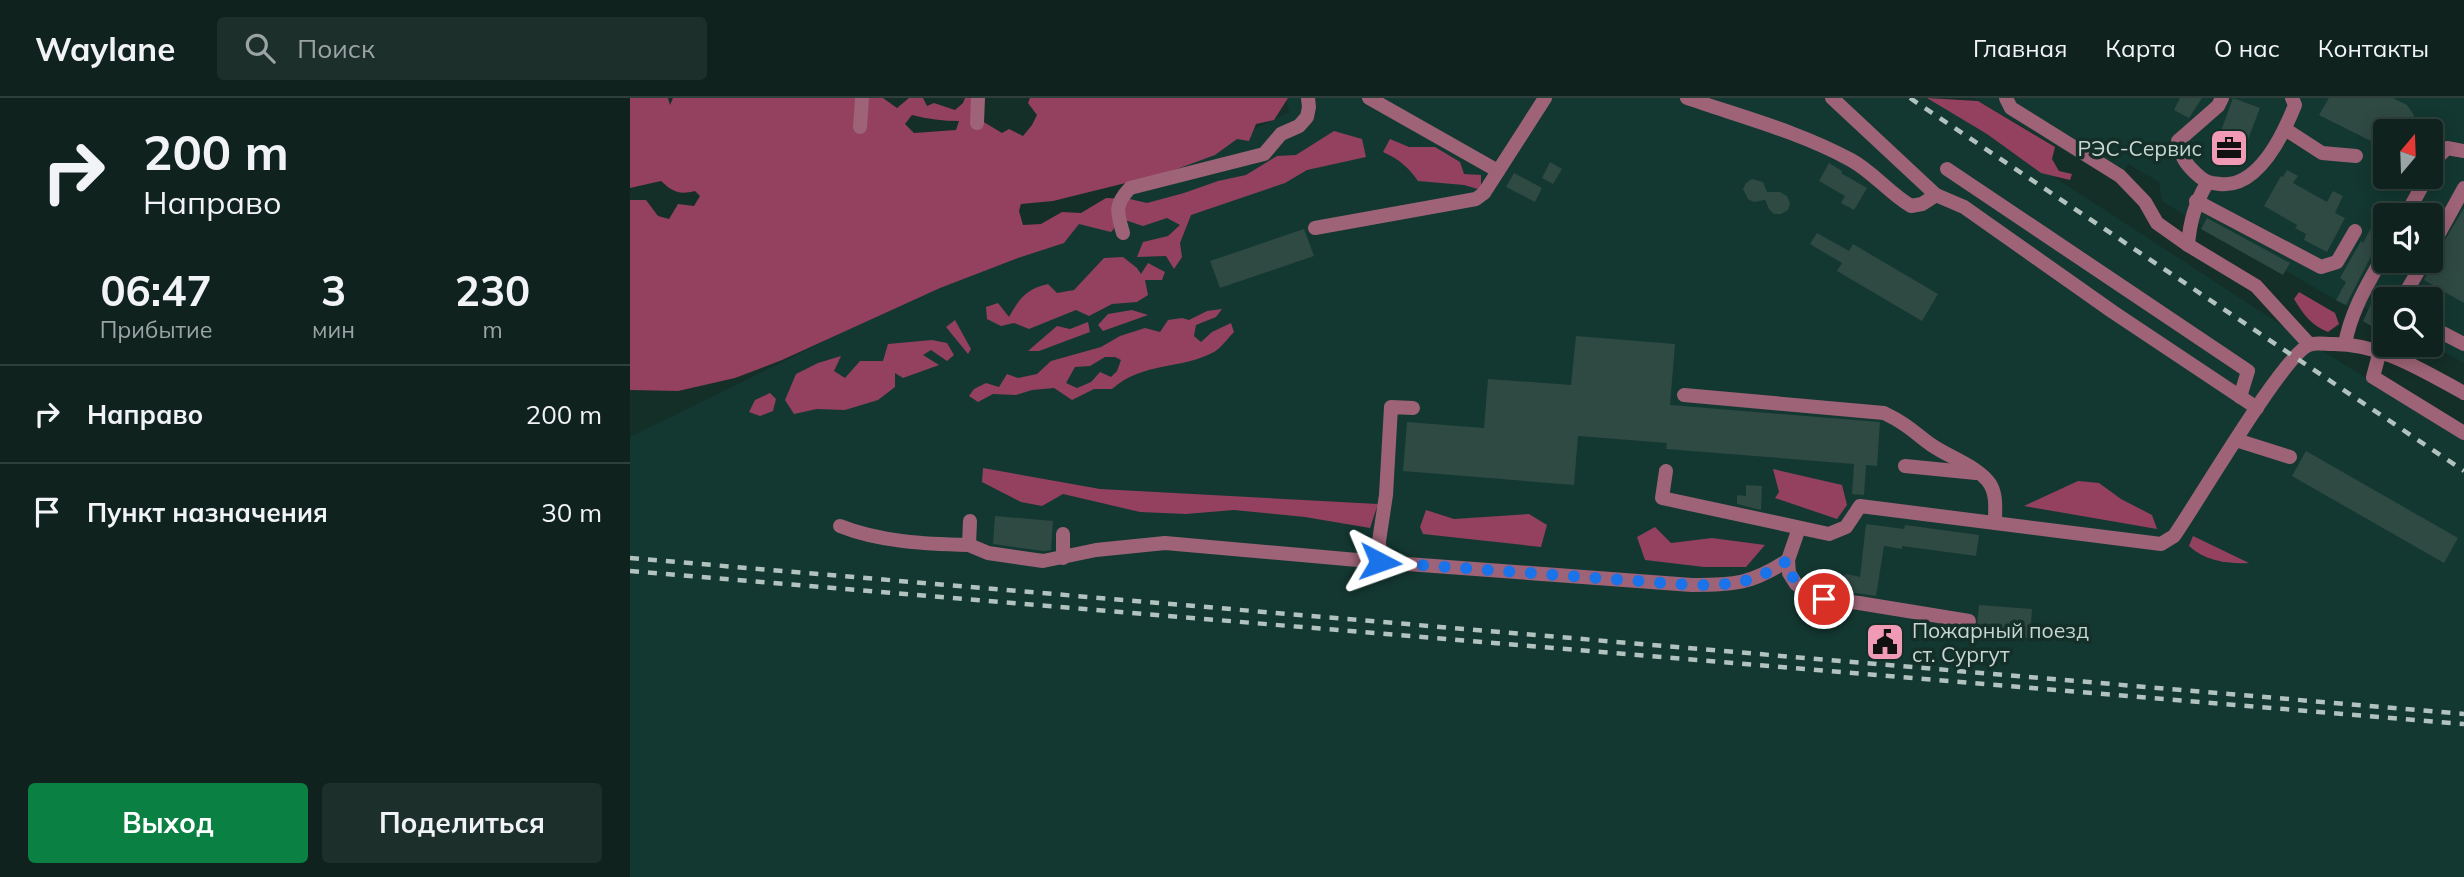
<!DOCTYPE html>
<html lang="ru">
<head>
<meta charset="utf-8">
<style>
  :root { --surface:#0f221e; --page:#1d2f2b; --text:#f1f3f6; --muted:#9ba4a4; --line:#2f3f3c; --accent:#0b8043 }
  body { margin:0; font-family:Mulish,sans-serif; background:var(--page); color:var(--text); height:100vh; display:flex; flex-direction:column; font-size:26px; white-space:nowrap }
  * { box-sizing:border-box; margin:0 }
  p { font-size:23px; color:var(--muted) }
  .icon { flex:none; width:38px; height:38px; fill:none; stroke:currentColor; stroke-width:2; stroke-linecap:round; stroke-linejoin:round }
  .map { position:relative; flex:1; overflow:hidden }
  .details { display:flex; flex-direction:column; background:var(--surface); width:630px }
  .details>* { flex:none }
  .top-card { background:#0f221e; color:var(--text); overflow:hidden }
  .needle { width:46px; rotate:19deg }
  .fabs { position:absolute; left:1743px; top:21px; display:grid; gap:14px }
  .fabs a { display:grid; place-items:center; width:70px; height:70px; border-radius:7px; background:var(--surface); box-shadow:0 4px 18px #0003,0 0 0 2px var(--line); font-size:35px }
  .pin { position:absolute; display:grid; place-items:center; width:60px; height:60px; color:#fff; margin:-30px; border:4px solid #fff; border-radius:50%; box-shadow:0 2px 7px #0007 }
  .me { position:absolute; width:77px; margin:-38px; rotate:94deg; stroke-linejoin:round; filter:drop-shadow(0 0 5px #0008) }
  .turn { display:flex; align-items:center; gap:24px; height:147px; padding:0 28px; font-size:32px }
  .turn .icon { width:91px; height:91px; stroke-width:2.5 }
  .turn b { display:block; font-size:49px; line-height:60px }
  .eta { display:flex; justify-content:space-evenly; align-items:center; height:119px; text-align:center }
  .eta b { font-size:42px; font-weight:700; line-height:49px }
  .button { display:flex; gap:14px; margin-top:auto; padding:14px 28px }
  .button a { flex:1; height:80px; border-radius:7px; background:var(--accent); color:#fff; font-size:28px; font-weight:700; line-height:80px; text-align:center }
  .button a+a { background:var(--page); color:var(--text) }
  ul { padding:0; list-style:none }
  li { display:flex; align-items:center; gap:21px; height:98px; padding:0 28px; border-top:2px solid var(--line) }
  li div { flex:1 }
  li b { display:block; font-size:26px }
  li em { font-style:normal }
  header { display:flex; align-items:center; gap:42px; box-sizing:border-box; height:98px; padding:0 35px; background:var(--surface); border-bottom:2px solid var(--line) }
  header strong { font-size:33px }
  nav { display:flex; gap:38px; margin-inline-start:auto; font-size:24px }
  .search { width:490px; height:63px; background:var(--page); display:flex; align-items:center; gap:18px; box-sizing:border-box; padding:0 24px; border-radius:7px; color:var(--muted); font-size:26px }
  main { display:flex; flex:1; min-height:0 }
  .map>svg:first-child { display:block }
</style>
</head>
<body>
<header>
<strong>Waylane</strong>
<div class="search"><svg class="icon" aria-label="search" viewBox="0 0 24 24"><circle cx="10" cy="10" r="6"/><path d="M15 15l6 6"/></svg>Поиск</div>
<nav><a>Главная</a><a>Карта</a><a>О нас</a><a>Контакты</a></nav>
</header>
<main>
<section class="details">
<div class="top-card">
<div class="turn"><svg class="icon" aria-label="right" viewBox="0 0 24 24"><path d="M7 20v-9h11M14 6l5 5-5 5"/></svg><div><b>200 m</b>Направо</div></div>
</div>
<div class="eta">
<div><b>06:47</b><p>Прибытие</p></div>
<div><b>3</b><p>мин</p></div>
<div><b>230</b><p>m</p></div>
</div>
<ul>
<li><svg class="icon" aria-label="right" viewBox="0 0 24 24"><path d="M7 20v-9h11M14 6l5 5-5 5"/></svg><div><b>Направо</b></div><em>200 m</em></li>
<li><svg class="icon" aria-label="arrive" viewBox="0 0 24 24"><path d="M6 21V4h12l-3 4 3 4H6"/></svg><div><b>Пункт назначения</b></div><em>30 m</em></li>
</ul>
<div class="button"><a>Выход</a><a>Поделиться</a></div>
</section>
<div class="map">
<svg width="1834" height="779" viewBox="0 0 1834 779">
  <rect width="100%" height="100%" fill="#142e28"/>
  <g fill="#133831" fill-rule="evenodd">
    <path d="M656,0h647l353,230 178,111v438h-1834v-440l659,-325z"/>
    <path d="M1344,0h490v265l-33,-18v-46h-46v21l-23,-13h-14l-62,-36 -3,4 -82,-46 1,-3 -40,-25 -3,-19 -31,-18 -11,18zM1755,33h46v46h-46zM1755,117h46v46h-46z"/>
  </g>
  <g fill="#94405f" fill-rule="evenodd">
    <path d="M0,0h38l2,7 3,-7h210l14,10 12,-10h14l4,8 7,-3 21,7 8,-7 2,-5h19l-2,23 20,12 7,-4 14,7 9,-11 5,-10 -9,-12 2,-5h258l-14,22 -18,4 -7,17 -12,-2 -22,16 -49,18 -113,28 -32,3 -2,7 4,14 18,-1 21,-12 19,1 25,-15 24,1 17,4 37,-10 34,-12 28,-6 31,-19 19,-1 38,-24 28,8 4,18 -59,13 -22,13 -94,32 -11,28 2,14 -8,12 -8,-13 -29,1 6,-15 25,-6 12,-11 -13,-7 -24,8 -21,-7 -11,13 -32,-8 -15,19 -46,15 -78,30 -158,72 -47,18 -57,13 -48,-1v-190h16l12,16 11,3 9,-15 16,2 6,-10 -5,-5c-16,4 -22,1 -34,-10l-31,7zM282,17c16,4 31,6 47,6l-3,9 -42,3 -9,-9z"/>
    <path d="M1297,0l51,3 77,46 -3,12 7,12 13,3 -2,6 -29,-7 -54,-39z"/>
    <path d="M760,41l19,8h26l25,15 4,12 17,1v15l-17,-5 -46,-4c-10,-14 -19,-22 -35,-29z"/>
    <path d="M493,159l14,11 4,6 7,-11 17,9 -3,8h-17l3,15 -11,7 -25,2 -23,12 -13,-6 -47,19 -15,-6 -13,3 -14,-7 -1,-12 12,-4 11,14c11,-20 18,-28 39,-33l9,9 17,-3 30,-32z"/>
    <path d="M1669,194l36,21 4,11 -11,8c-17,-7 -24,-17 -34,-33z"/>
    <path d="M592,211l-6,8 -20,8 -2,11 7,6 11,-10 19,-9 3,9c-6,6 -13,16 -20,20 -33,18 -70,9 -102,37h-18l-22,11 -18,-12 -22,2 -16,5 -23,-1 -15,8 -9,-6 5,-7 12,-6 13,4 8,-13 11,4 19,-4 14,-13 50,-14 19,-11 25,-8 15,4 8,-12 14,-2 7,2 18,-9zM475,259h10l6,3 -4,11 -6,6 -11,-5 -9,10 -14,6 -11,-5 9,-16 15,-1z"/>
    <path d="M502,212l16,5 -45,16 -5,-6 10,-11z"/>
    <path d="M325,222l16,29 -3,5 -22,-27z"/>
    <path d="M458,224l2,10 -51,19h-11l29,-25 13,3z"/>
    <path d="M302,242l15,3 7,12 -7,6 -16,-11 -8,5 16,10 -36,13 -8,-5v14l-17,13 -33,10 -28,-1 -23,5 -9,-14 11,-26 22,-11 23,-7 -7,15 11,7 15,-17h23l5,-17z"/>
    <path d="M140,295l6,6 -3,12 -13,5 -11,-4 6,-12z"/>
    <path d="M353,370l117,21 278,15 -8,24 -65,-11 -71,-7 -48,4 -46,-2 -77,-18 -21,12 -21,-4 -39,-20z"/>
    <path d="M1143,371l69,16 5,20 -10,14 -62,-21 4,-6z"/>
    <path d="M1448,383l21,2 22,16 31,16 5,14 -133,-23z"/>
    <path d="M796,412l28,9 75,-5 18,11 -6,22 -118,-13 -3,-7z"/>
    <path d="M1025,429l16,16 41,-5 53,7 -19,22h-42l-59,-7 -8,-23z"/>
    <path d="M1563,438l56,27c-22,1 -44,-2 -60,-17z"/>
  </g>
  <g fill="#2f4943">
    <path d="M1550,0h22l-13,20 -15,-8z"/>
    <path d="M1603,0l27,10 -21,55 -26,-10z"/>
    <path d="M1699,0h64l14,7 7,10 -2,5 7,11h-34v17l-66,-33z"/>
    <path d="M920,64l12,7 -9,15 -11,-6z"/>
    <path d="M1199,65l13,8 -1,2 26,15 -13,22 -13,-7 4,-7 -26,-15z"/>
    <path d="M1657,72l11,6 -5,7 34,19 6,-11 10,5 -8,17 10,5 -18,34 -23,-12 2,-6 -11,-6 2,-3 -33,-19 17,-30 2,1z"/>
    <path d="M884,75l28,15 -7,14 -29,-15z"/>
    <path d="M1122,81l11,3 4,10h13l7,4 3,7 -2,7 -7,4h-7l-5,-5 -4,-9 -11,2 -6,-3 -5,-10 3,-6z"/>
    <path d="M1755,104v27l-39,76 -10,-5 10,-18 -6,-4 21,-37 2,2z"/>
    <path d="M1834,110v95l-40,-23 9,-20z"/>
    <path d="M1577,120l83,45 -7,12 -82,-46z"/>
    <path d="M674,131l10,27 -94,32 -10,-27z"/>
    <path d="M1187,135l32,18 4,-7 85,50 -16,27 -85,-50 5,-8 -32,-19z"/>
    <path d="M1749,189l11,6 -17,34 -10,-6z"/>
    <path d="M946,238l99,8 -5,61 210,17 -3,44 -11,-1 -2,30 -12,-1 2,-30 -188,-15 1,-6 -89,-7 -4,49 -171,-14 4,-49 77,6 4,-49 83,6z"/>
    <path d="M1676,353l152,87 -14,25 -152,-87z"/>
    <path d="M1116,387l16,1 -1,24 -24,-6v-9l9,1z"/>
    <path d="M365,418l58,5 -2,29 -8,1 -50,-7z"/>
    <path d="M1236,426l38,5 1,-4 74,10 -3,21 -74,-10v3l-18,-3 -8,50 -33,-5 -4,-13 8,-4 13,3z"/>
    <path d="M1349,507l53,4 -2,29 -54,-4z"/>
  </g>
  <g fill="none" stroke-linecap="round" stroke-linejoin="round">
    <g stroke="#9e6376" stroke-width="14">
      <path d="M739,0l129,73"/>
      <path d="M1057,0c55,19 113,34 164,62 22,12 38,33 60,46l11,-2 14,-9"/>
      <path d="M1202,0l104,97 28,12 149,105 144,96"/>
      <path d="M1376,0l5,10 109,68 25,26 12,21 31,22 68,41 53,58"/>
      <path d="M1592,0l-4,8 -40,35c3,17 9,25 22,36 7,6 11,6 20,7 38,4 63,-49 75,-79l-3,-7"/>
      <path d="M347,25l1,-25"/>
      <path d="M230,29l2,-29"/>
      <path d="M1655,31l37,24 34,3"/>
      <path d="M1317,71l301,202 -8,26"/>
      <path d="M1801,71l7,-12 9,-9 17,3"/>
      <path d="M1566,103l125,66 16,-5 18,-31"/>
      <path d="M1776,117l21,-38"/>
      <path d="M685,130l161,-29 8,-6 61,-95"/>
      <path d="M493,135c-6,-21 -9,-28 7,-45l134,-34 17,-20 18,-8 8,-9 2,-10 -1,-9"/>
      <path d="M1558,147c2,-24 7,-41 19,-62"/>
      <path d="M1801,150l33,-60"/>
      <path d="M1772,201l22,-38"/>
      <path d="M1801,229l33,17"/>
      <path d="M1755,234l-12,45 91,56"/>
      <path d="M1715,246c6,-34 24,-62 40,-91"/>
      <path d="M1054,297l200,18c21,10 29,18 46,31 18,13 48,22 60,40 7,11 5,26 5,39"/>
      <path d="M1606,342l54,17"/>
      <path d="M1275,368l71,7"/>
      <path d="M1036,373l-4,27 167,36 17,-7 14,-21 301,38 13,-8c22,-31 110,-182 135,-191 6,-3 16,-1 22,-1 49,-1 91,26 133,49"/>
      <path d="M340,423l-1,24 19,8 55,8 53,-11 69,-7 215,19 312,23c42,0 60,-1 96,-25"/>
      <path d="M210,428c40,16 86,18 129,19"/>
      <path d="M1169,430l-11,32 1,13 7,11 13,10 15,5 35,4 110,18"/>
      <path d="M433,436v24"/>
      <path d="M750,464l-1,-21 7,-46 5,-88 22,1"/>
    </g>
    <g stroke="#b2c2be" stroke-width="4.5" stroke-dasharray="9 9" stroke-linecap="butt">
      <path d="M1280,0l554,373"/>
      <path d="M0,460l1834,156"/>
      <path d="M0,473l1834,153"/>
    </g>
  </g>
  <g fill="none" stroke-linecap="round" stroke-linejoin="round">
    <path stroke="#1a73e8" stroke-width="12" stroke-dasharray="0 21.6" d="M750,464l312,23c42,0 60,-1 96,-25 2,23 16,32 36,39"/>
  </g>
  <defs>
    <symbol id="office-square" viewBox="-11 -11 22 22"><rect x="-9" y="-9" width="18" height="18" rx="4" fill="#f09ab6" stroke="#142e28"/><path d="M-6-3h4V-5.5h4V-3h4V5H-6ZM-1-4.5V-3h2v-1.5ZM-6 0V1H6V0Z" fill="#111"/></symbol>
    <symbol id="civic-square" viewBox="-11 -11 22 22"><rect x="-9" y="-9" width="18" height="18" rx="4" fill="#f09ab6" stroke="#142e28"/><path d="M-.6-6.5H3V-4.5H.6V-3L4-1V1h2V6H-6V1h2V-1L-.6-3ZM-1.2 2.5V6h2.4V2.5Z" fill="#111"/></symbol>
  </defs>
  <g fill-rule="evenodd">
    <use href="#office-square" x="1577" y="28" width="44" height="44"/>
    <use href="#civic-square" x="1233" y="522" width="44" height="44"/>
  </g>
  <g text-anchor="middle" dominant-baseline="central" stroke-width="7" stroke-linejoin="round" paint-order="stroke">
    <g font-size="21" fill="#c7d6d2" stroke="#142e28" text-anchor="end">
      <text x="1572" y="50">РЭС-Сервис</text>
      <text x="1282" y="532" text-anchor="start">Пожарный поезд<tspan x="1282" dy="24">ст. Сургут</tspan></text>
    </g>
  </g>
</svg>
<div class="fabs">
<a><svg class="needle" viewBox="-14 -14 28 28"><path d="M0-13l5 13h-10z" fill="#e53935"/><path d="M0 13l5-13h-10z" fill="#9ba4a4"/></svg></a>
<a><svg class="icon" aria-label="sound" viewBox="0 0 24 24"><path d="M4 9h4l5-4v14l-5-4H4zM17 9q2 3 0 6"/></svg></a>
<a><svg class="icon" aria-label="search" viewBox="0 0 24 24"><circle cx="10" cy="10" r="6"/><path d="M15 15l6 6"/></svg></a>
</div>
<div class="pin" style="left:1194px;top:501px;background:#d93025"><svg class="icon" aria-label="arrive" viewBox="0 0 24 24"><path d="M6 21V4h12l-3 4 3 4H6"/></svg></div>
<svg class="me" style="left:750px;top:464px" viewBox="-20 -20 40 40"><path d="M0-17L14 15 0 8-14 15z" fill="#1a73e8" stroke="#fff" stroke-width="4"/></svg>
</div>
</main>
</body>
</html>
